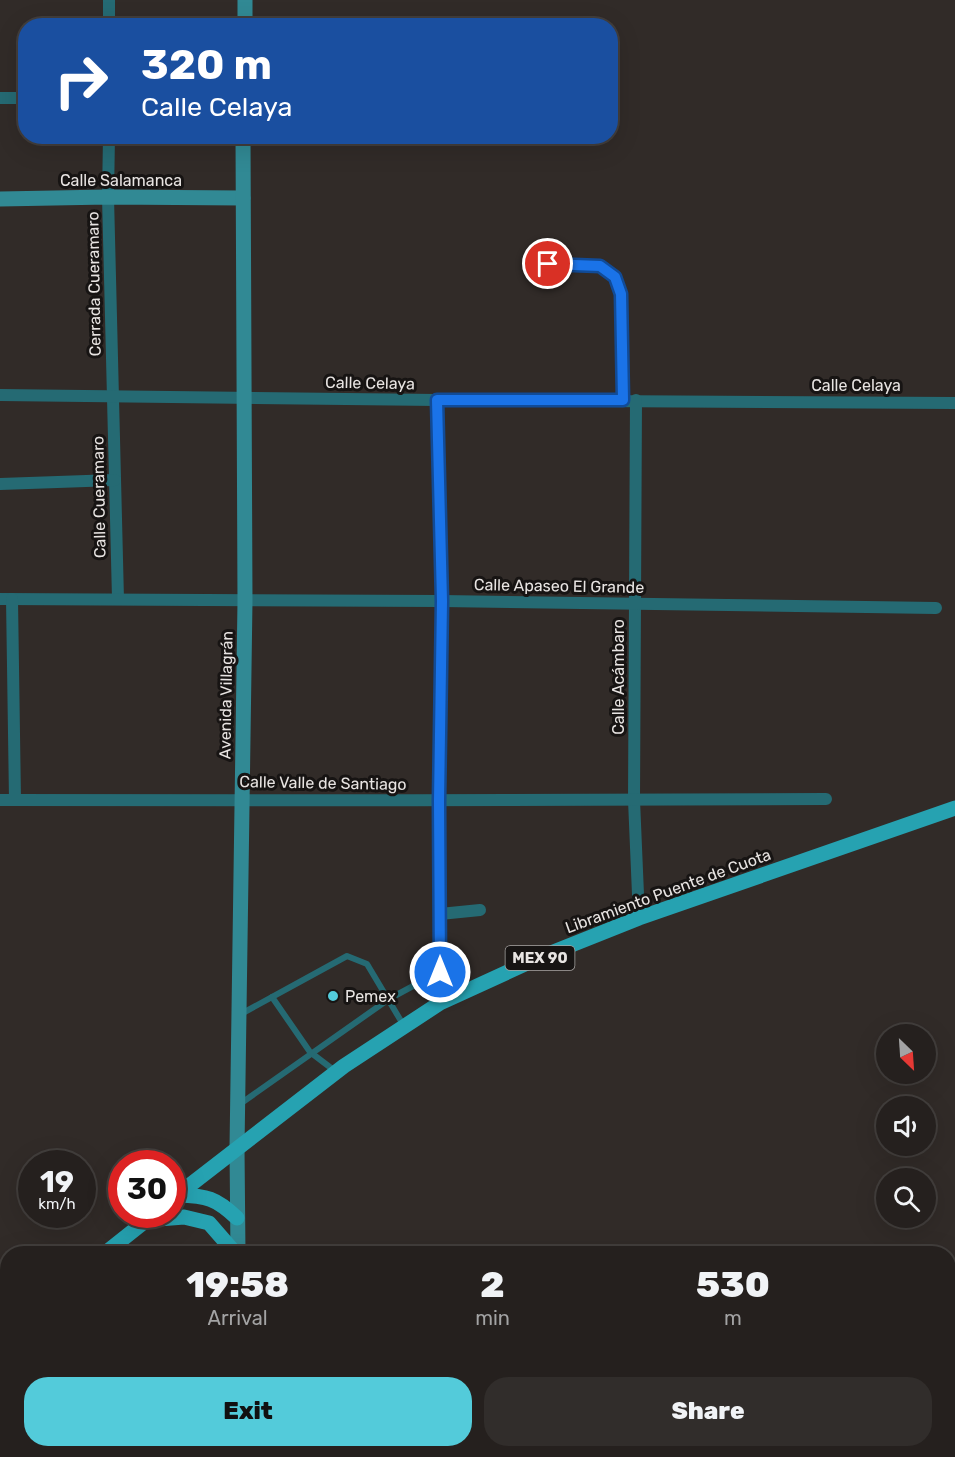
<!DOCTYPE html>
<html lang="en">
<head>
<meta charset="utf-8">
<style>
  :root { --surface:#25201e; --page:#312d2b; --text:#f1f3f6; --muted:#a3a3a4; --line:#423e3c; --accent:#53cbda }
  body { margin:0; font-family:Rubik,sans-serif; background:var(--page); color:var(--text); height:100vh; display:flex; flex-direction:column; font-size:22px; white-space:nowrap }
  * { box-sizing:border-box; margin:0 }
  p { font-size:20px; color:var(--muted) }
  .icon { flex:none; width:33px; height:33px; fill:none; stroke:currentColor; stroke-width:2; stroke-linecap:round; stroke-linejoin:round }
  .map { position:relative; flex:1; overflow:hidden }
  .panel { position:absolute; left:0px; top:1246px; width:956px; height:212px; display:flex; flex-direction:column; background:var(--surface); border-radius:24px 24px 0 0; box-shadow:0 6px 24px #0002,0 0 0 2px var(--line) }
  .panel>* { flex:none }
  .guide { position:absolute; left:18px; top:18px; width:600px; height:126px; border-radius:24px; box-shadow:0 6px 24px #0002,0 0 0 2px var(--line); background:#1a4fa0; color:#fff; overflow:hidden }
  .needle { width:39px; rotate:155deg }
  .fabs { position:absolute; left:876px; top:1024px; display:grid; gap:12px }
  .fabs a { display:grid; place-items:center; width:60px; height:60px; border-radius:50%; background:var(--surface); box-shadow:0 6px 24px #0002,0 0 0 2px var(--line); font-size:30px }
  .speed { position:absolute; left:18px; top:1150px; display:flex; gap:12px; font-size:30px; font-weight:700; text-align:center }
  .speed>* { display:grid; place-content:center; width:78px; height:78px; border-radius:50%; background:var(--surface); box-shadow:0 6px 24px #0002,0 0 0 2px var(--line); line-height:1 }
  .speed small { font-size:15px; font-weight:400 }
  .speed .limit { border:9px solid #d22; background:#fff; color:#111 }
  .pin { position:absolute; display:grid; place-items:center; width:51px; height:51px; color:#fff; margin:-26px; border:3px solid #fff; border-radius:50%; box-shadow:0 2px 6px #0007 }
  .me { position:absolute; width:66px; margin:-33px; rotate:0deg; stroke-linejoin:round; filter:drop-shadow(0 0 4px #0008) }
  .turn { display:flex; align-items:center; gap:21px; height:126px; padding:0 24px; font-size:27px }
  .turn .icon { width:78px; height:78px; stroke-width:2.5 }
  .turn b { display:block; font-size:42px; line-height:51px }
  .eta { display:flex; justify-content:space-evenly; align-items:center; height:102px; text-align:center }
  .eta b { font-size:36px; font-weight:800; line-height:42px }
  .button { display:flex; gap:12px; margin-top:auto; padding:12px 24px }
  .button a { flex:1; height:69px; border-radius:24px; background:var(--accent); color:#111; font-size:24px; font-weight:800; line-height:69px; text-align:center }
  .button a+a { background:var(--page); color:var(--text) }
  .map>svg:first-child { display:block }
</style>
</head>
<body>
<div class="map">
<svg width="955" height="1457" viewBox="0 0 955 1457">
  <rect width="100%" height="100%" fill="#312b28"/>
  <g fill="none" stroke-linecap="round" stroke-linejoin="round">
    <g stroke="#256a73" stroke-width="6">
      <path d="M272,997l38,55 25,19"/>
      <path d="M241,1014l106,-58 20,8 37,62"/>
      <path d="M240,1104l149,-105 50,-27"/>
      <path d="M400,1457l48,-7"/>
    </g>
    <g stroke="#256a73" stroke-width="12">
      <path d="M109,26v-26"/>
      <path d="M0,98h26"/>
      <path d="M109,136l-1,61 10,402"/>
      <path d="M548,264l52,2 15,11 6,17 2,106"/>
      <path d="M0,395l437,5 518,3"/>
      <path d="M437,400l5,201 -3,200 1,202"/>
      <path d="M636,400l-2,400 5,118"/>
      <path d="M0,484l115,-4"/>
      <path d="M0,599l442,2 494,7"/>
      <path d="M12,599l3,201"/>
      <path d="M0,800c275,0 551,1 826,-1"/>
      <path d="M440,914l40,-4"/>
    </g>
    <g stroke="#318994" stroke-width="15">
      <path d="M245,26v-26"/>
      <path d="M0,199l108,-2 135,1"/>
      <path d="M238,1254l-1,-106 8,-547 -2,-465"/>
      <path d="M239,1450v7"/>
    </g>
    <g stroke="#26a2b1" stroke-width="15">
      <path d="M178,1195c29,1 38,3 59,23"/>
      <path d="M172,1199l172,-133 96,-63 96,-44 103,-41 316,-110"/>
      <path d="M146,1220l38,-3 25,6 27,31"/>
      <path d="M104,1254l49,-39"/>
      <path d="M0,1336l8,-6"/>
    </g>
  </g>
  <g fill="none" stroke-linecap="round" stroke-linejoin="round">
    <defs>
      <path id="route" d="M440,972l-1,-171 3,-200 -5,-201h186l-2,-106 -6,-17 -15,-11 -52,-2"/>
    </defs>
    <use href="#route" stroke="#114b97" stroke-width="15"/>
    <use href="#route" stroke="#1a73e8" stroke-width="10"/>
  </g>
  <circle fill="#53cbda" stroke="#171413" stroke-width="2" cx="333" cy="996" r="6"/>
  <g text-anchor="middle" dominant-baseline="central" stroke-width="6" stroke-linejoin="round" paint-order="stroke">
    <rect fill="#171413" stroke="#a9a6a4" stroke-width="1.5" x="505.5" y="946" width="69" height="24" rx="4.5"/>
    <g font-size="15" font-weight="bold" fill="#e8e4e2">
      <text x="540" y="958">MEX 90</text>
    </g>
    <g font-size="16" fill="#e8e4e2" stroke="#171413">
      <text x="121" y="180">Calle Salamanca</text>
      <text transform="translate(94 284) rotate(-91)">Cerrada Cueramaro</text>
      <text transform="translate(370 383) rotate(1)">Calle Celaya</text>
      <text x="856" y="385">Calle Celaya</text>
      <text transform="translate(99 497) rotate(-91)">Calle Cueramaro</text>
      <text transform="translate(559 586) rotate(1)">Calle Apaseo El Grande</text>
      <text transform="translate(618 677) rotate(-90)">Calle Acámbaro</text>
      <text transform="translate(226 695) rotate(-89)">Avenida Villagrán</text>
      <text transform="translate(323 783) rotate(1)">Calle Valle de Santiago</text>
      <text transform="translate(668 891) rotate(-20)">Libramiento Puente de Cuota</text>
    </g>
    <g font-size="16" fill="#e8e4e2" stroke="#171413" text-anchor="start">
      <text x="345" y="996">Pemex</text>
    </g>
  </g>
</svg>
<div class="fabs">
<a><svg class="needle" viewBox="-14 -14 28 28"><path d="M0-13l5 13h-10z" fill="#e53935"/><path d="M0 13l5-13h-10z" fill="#a3a3a4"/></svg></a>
<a><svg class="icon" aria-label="sound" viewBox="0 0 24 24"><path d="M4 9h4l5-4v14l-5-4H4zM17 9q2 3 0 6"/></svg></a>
<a><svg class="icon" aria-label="search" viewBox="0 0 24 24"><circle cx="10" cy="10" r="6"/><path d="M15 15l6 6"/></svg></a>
</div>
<div class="speed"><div>19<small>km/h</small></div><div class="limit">30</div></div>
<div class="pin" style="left:548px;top:264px;background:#d93025"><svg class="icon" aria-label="arrive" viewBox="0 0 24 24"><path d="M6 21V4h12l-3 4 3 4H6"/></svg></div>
<svg class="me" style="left:440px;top:972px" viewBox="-20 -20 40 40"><circle r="17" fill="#1a73e8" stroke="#fff" stroke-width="3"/><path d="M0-11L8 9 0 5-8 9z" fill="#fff"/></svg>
<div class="guide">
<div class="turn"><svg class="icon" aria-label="right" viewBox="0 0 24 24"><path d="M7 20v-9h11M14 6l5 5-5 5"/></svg><div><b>320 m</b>Calle Celaya</div></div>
</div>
<section class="panel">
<div class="eta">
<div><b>19:58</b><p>Arrival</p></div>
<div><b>2</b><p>min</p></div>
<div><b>530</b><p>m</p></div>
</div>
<div class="button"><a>Exit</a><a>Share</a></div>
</section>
</div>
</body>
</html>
